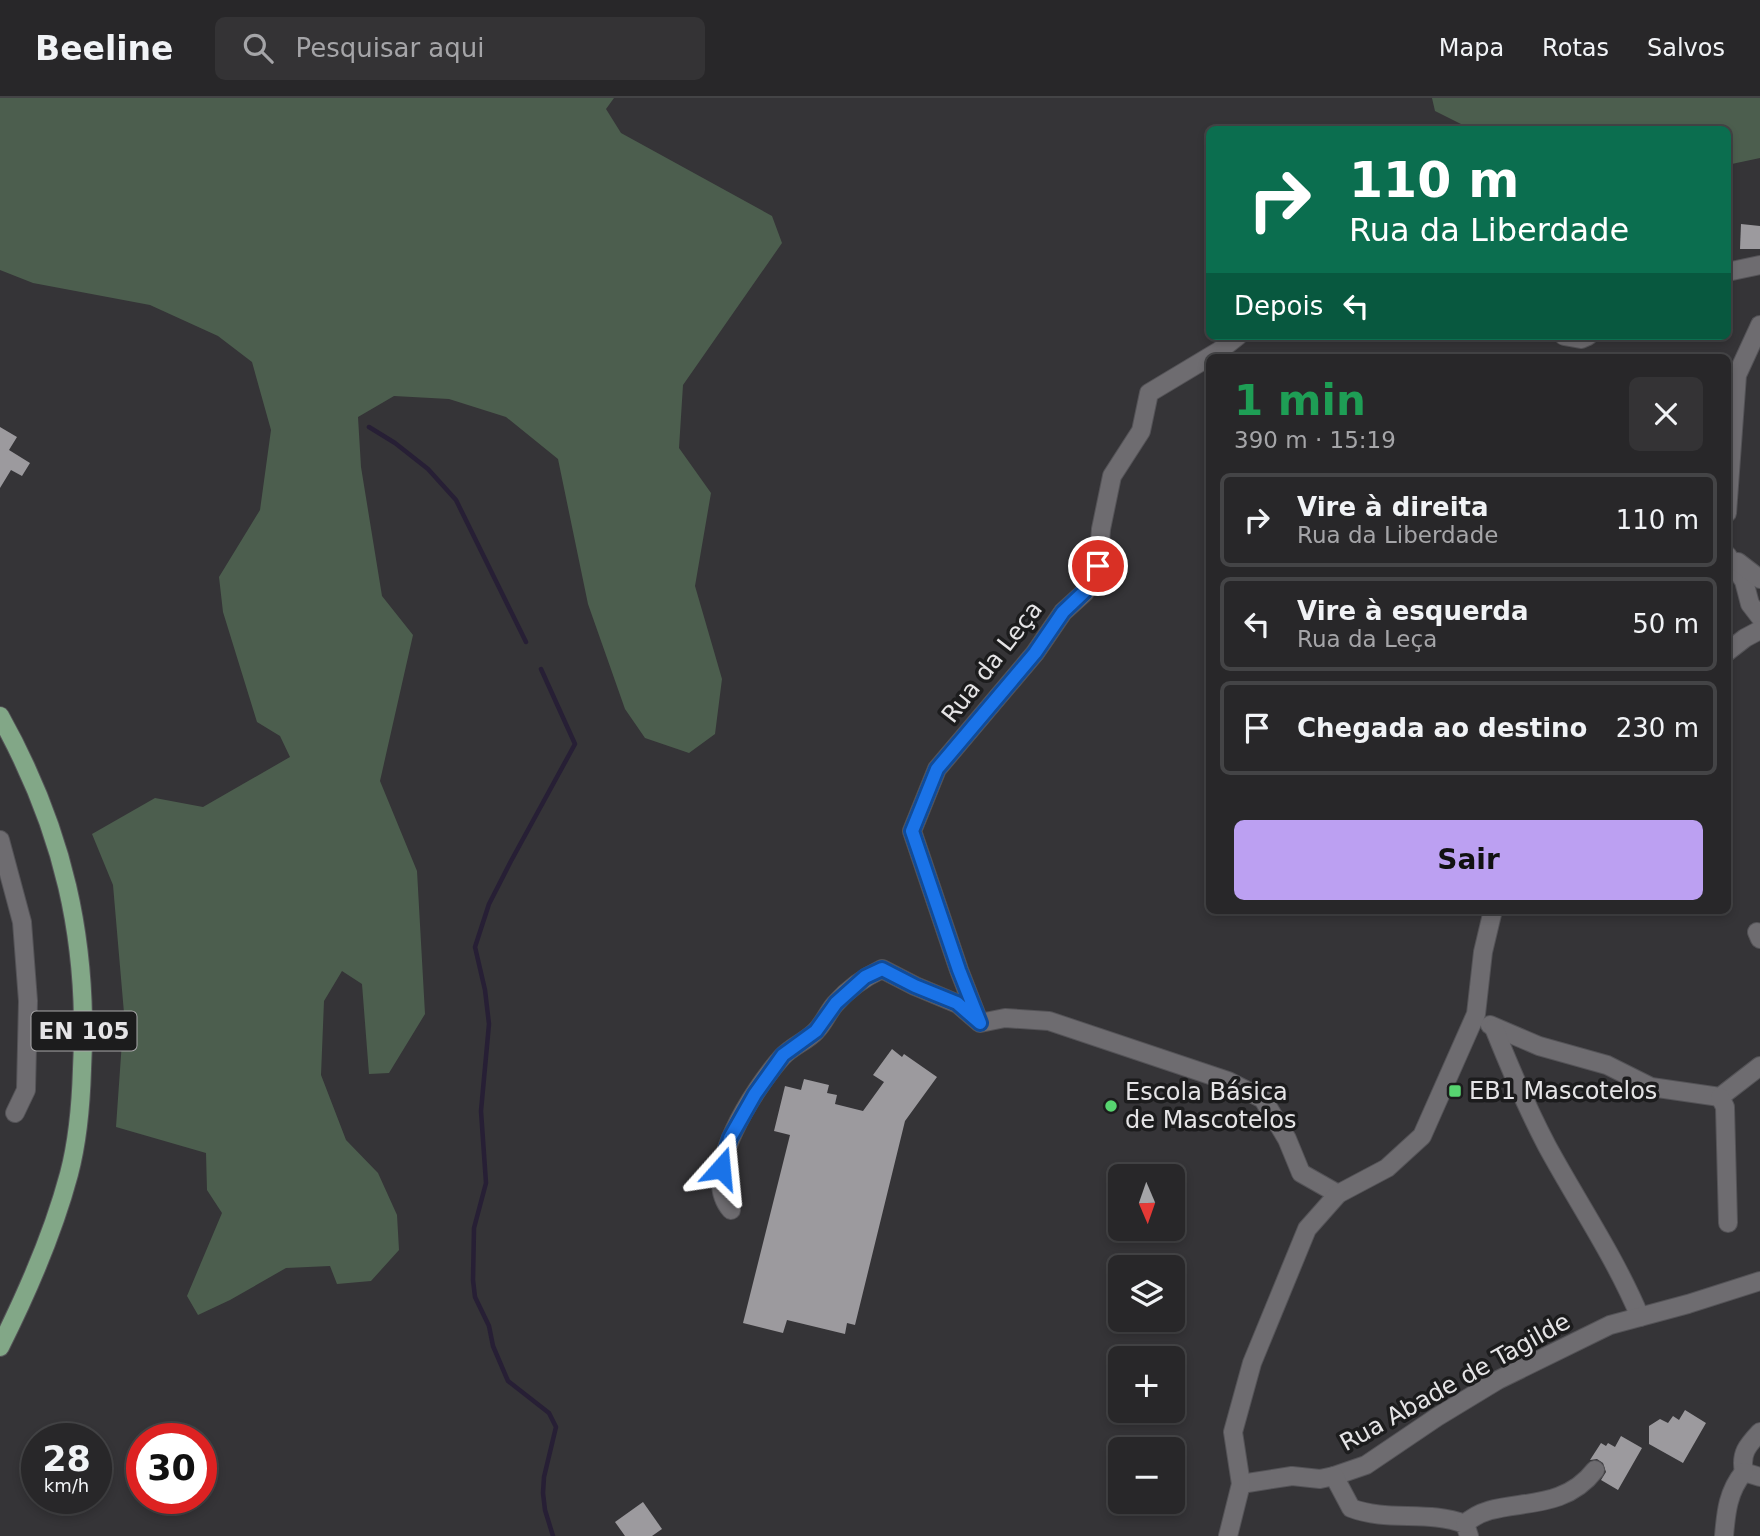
<!DOCTYPE html>
<html lang="pt">
<head>
<meta charset="utf-8">
<style>
  :root { --surface:#282729; --page:#343335; --text:#f1f3f6; --muted:#a5a5a8; --line:#444446; --accent:#bca0f2 }
  body { margin:0; font-family:"DejaVu Sans",sans-serif; background:var(--page); color:var(--text); height:100vh; display:flex; flex-direction:column; font-size:26px; white-space:nowrap }
  * { box-sizing:border-box; margin:0 }
  p { font-size:23px; color:var(--muted) }
  .icon { flex:none; width:38px; height:38px; fill:none; stroke:currentColor; stroke-width:2; stroke-linecap:round; stroke-linejoin:round }
  .map { position:relative; flex:1; overflow:hidden }
  .panel { position:absolute; left:1206px; top:256px; width:525px; height:560px; display:flex; flex-direction:column; background:var(--surface); border-radius:10px; box-shadow:0 4px 10px #0003,0 0 0 2px var(--line) }
  .panel>* { flex:none }
  .hud { position:absolute; left:1206px; top:28px; width:525px; height:214px; border-radius:10px; box-shadow:0 4px 10px #0003,0 0 0 2px var(--line); background:#0b6e4f; color:#fff; overflow:hidden }
  .needle { width:46px; rotate:178deg }
  .buttons { position:absolute; left:1108px; top:1066px; display:grid; gap:14px }
  .buttons a { display:grid; place-items:center; width:77px; height:77px; border-radius:10px; background:var(--surface); box-shadow:0 4px 10px #0003,0 0 0 2px var(--line); font-size:35px }
  .speed { position:absolute; left:21px; top:1325px; display:flex; gap:14px; font-size:35px; font-weight:700; text-align:center }
  .speed>* { display:grid; place-content:center; width:91px; height:91px; border-radius:50%; background:var(--surface); box-shadow:0 4px 10px #0003,0 0 0 2px var(--line); line-height:1 }
  .speed small { font-size:18px; font-weight:400 }
  .speed .limit { border:10px solid #d22; background:#fff; color:#111 }
  .pin { position:absolute; display:grid; place-items:center; width:60px; height:60px; color:#fff; margin:-30px; border:4px solid #fff; border-radius:50%; box-shadow:0 2px 7px #0007 }
  .me { position:absolute; width:77px; margin:-38px; rotate:18deg; stroke-linejoin:round; filter:drop-shadow(0 0 5px #0008) }
  .turn { display:flex; align-items:center; gap:24px; height:147px; padding:0 28px; font-size:32px }
  .turn .icon { width:91px; height:91px; stroke-width:2.5 }
  .turn b { display:block; font-size:49px; line-height:60px }
  .then { display:flex; align-items:center; height:66px; padding:0 28px; background:#0003; gap:14px; font-size:26px }
  .round { display:grid; place-items:center; flex:none; width:74px; height:74px; border-radius:10px; background:var(--page) }
  .summary { display:flex; align-items:center; justify-content:space-between; height:119px; padding:0 28px }
  h1 { font-size:42px; font-weight:700; line-height:52px; color:#1e9e55 }
  .action { display:flex; gap:14px; margin-top:auto; padding:14px 28px }
  .action a { flex:1; height:80px; border-radius:10px; background:var(--accent); color:#111; font-size:28px; font-weight:700; line-height:80px; text-align:center }
  ul { padding:0; list-style:none }
  li { display:flex; align-items:center; gap:21px; height:94px; margin:0 14px 10px; padding:0 14px; border:4px solid var(--line); border-radius:10px }
  li div { flex:1 }
  li b { display:block; font-size:26px }
  li em { font-style:normal }
  header { display:flex; align-items:center; gap:42px; box-sizing:border-box; height:98px; padding:0 35px; background:var(--surface); border-bottom:2px solid var(--line) }
  header strong { font-size:33px }
  nav { display:flex; gap:38px; margin-inline-start:auto; font-size:24px }
  .search { width:490px; height:63px; background:var(--page); display:flex; align-items:center; gap:18px; box-sizing:border-box; padding:0 24px; border-radius:10px; color:var(--muted); font-size:26px }
  .map>svg:first-child { display:block }
</style>
</head>
<body>
<header>
<strong>Beeline</strong>
<div class="search"><svg class="icon" aria-label="search" viewBox="0 0 24 24"><circle cx="10" cy="10" r="6"/><path d="M15 15l6 6"/></svg>Pesquisar aqui</div>
<nav><a>Mapa</a><a>Rotas</a><a>Salvos</a></nav>
</header>
<div class="map">
<svg width="1760" height="1438" viewBox="0 0 1760 1438">
  <rect width="100%" height="100%" fill="#353437"/>
  <g fill="#4c5e4e">
    <path d="M0,0h614l-8,11 15,24 151,83 10,27 -99,142 -4,63 32,45 -16,93 27,93 -7,55 -26,19 -44,-15 -20,-29 -37,-105 -30,-145 -52,-42 -57,-18 -55,-3 -36,21 3,50 21,129 31,39 -33,146 37,90 8,143 -36,59 -20,1 -7,-90 -20,-13 -18,30 -3,74 25,65 32,33 19,42 2,35 -28,31 -34,3 -7,-18 -44,2 -56,32 -32,15 -11,-19 35,-83 -15,-23 -1,-37 -90,-26 8,-114 -11,-128 -21,-51 63,-36 48,9 87,-50 -10,-21 -23,-14 -34,-110 -4,-35 41,-67 11,-80 -19,-68 -34,-26 -68,-31 -117,-22 -33,-13z"/>
    <path d="M1432,0h328v60l-33,7v-35l-256,-1 -36,-18z"/>
  </g>
  <g fill="none" stroke-linecap="round" stroke-linejoin="round">
    <g stroke="#271f35" stroke-width="4.5">
      <path d="M369,329l26,16 33,26 28,31 70,142"/>
      <path d="M541,571l34,75 -64,117 -22,43 -14,43 10,43 4,34 -8,87 5,72 -12,45 -1,52 2,17 14,29 4,20 15,35 41,32 7,14 -12,50 -1,16 2,17 8,26"/>
    </g>
  </g>
  <g fill="#9c9a9e">
    <path d="M1741,126l19,2v23h-20z"/>
    <path d="M0,329l17,10 -8,13 21,13 -8,13 -11,-6 -11,18z"/>
    <path d="M892,951l10,8 2,-3 33,23 -32,44 -50,204 -8,-2 -2,11 -58,-14 -4,13 -40,-10 47,-188 -16,-4 11,-45 16,4 3,-11 25,6 -2,8 10,2 -2,9 28,7 21,-29 -11,-7z"/>
    <path d="M1685,1312l21,13 -23,40 -34,-19v-18l11,-7 8,4 5,-7 6,4z"/>
    <path d="M1621,1338l21,12 -24,42 -17,-10 5,-8 -3,-9 -6,-4 -7,1 11,-17 5,3 2,-3 7,4z"/>
    <path d="M643,1404l19,27 -10,7h-27l-10,-14z"/>
  </g>
  <g fill="none" stroke-linecap="round" stroke-linejoin="round">
    <defs>
      <g id="minor">
        <path d="M1727,174l33,-7"/>
        <path d="M1564,238l17,3 7,-3"/>
        <path d="M1727,415l10,-138 23,-50"/>
        <path d="M1727,457l17,26 6,23 10,13"/>
        <path d="M1738,464l22,17"/>
        <path d="M1727,554l18,-14 15,-8"/>
        <path d="M0,742l22,82 6,79 -2,89 -11,23"/>
        <path d="M1757,834l3,7"/>
        <path d="M978,921l-19,-49 -47,-139 25,-62 98,-116 28,-41 22,-20 13,-26 3,-37 11,-53 29,-45 8,-38 70,-42 19,-15"/>
        <path d="M1490,927l49,21 68,19 44,22 69,10 40,-31"/>
        <path d="M1494,930c16,40 33,80 53,118 31,57 68,111 93,171"/>
        <path d="M1720,999l5,10 3,116"/>
        <path d="M731,1112c-33,-38 24,-122 51,-153 10,-11 25,-16 34,-26 8,-8 12,-19 19,-27 13,-15 30,-27 47,-35l33,17 43,18 22,19 25,-5 44,3 179,60 35,18 24,40 14,34 37,21"/>
        <path d="M1760,1334c-12,13 -20,21 -16,40l16,5"/>
        <path d="M1334,1378l32,-11 71,-48 61,-37 112,-55 78,-21 72,-23"/>
        <path d="M1241,1386l51,-8 28,3 14,-3 17,32c36,14 77,2 114,16l4,12"/>
        <path d="M1465,1426c32,-31 92,-5 130,-54"/>
        <path d="M1228,1438l13,-52 -8,-52 19,-69 55,-134 31,-35 49,-26 35,-32 54,-122 7,-62 10,-42"/>
        <path d="M1724,1438c2,-24 4,-45 20,-64"/>
      </g>
      <path id="major" d="M0,618c63,113 89,224 82,353 -1,34 -4,71 -13,105 -16,60 -41,117 -69,173"/>
    </defs>
    <use href="#minor" stroke="#545357" stroke-width="20"/>
    <use href="#major" stroke="#545357" stroke-width="20"/>
    <use href="#minor" stroke="#6e6c70" stroke-width="18"/>
    <use href="#major" stroke="#82a787" stroke-width="18"/>
  </g>
  <g fill="none" stroke-linecap="round" stroke-linejoin="round">
    <defs>
      <path id="route" d="M721,1070l9,-30 25,-44 28,-39 33,-24 20,-28 29,-26 17,-8 33,17 42,17 23,20 -21,-53 -47,-139 25,-62 98,-116 28,-41 21,-20 14,-26"/>
    </defs>
    <use href="#route" stroke="#114b97" stroke-width="18"/>
    <use href="#route" stroke="#1a73e8" stroke-width="12"/>
  </g>
  <g fill="#57d570" stroke="#1c1c1d" stroke-width="2.5">
    <rect x="1448" y="986" width="14" height="14" rx="3.5"/>
    <circle cx="1111" cy="1008" r="7"/>
  </g>
  <g text-anchor="middle" dominant-baseline="central" stroke-width="7" stroke-linejoin="round" paint-order="stroke">
    <rect fill="#1c1c1d" stroke="#a9a8aa" stroke-width="2" x="31.5" y="913.5" width="105" height="39" rx="5"/>
    <g font-size="23" font-weight="bold" fill="#e5e4e6">
      <text x="84" y="933">EN 105</text>
    </g>
    <g font-size="24" fill="#e5e4e6" stroke="#1c1c1d">
      <text transform="translate(992 564) rotate(-52)">Rua da Leça</text>
      <text transform="translate(1455 1284) rotate(-29)">Rua Abade de Tagilde</text>
    </g>
    <g font-size="24" fill="#e5e4e6" stroke="#1c1c1d" text-anchor="start">
      <text x="1469" y="993">EB1 Mascotelos</text>
      <text x="1125" y="994">Escola Básica<tspan x="1125" dy="28">de Mascotelos</tspan></text>
    </g>
  </g>
</svg>
<div class="buttons">
<a><svg class="needle" viewBox="-14 -14 28 28"><path d="M0-13l5 13h-10z" fill="#e53935"/><path d="M0 13l5-13h-10z" fill="#a5a5a8"/></svg></a>
<a><svg class="icon" aria-label="layers" viewBox="0 0 24 24"><path d="M12 4l9 5-9 5-9-5zM3 14l9 5 9-5"/></svg></a>
<a>+</a>
<a>−</a>
</div>
<div class="speed"><div>28<small>km/h</small></div><div class="limit">30</div></div>
<div class="pin" style="left:1098px;top:468px;background:#d93025"><svg class="icon" aria-label="arrive" viewBox="0 0 24 24"><path d="M6 21V4h12l-3 4 3 4H6"/></svg></div>
<svg class="me" style="left:721px;top:1070px" viewBox="-20 -20 40 40"><path d="M0-17L14 15 0 8-14 15z" fill="#1a73e8" stroke="#fff" stroke-width="4"/></svg>
<div class="hud">
<div class="turn"><svg class="icon" aria-label="right" viewBox="0 0 24 24"><path d="M7 20v-9h11M14 6l5 5-5 5"/></svg><div><b>110 m</b>Rua da Liberdade</div></div>
<div class="then">Depois<svg class="icon" aria-label="left" viewBox="0 0 24 24"><path d="M17 20v-9H6M10 6l-5 5 5 5"/></svg></div>
</div>
<section class="panel">
<div class="summary"><div><h1>1 min</h1><p>390 m · 15:19</p></div><a class="round"><svg class="icon" aria-label="close" viewBox="0 0 24 24"><path d="M6 6l12 12M18 6L6 18"/></svg></a></div>
<ul>
<li><svg class="icon" aria-label="right" viewBox="0 0 24 24"><path d="M7 20v-9h11M14 6l5 5-5 5"/></svg><div><b>Vire à direita</b><p>Rua da Liberdade</p></div><em>110 m</em></li>
<li><svg class="icon" aria-label="left" viewBox="0 0 24 24"><path d="M17 20v-9H6M10 6l-5 5 5 5"/></svg><div><b>Vire à esquerda</b><p>Rua da Leça</p></div><em>50 m</em></li>
<li><svg class="icon" aria-label="arrive" viewBox="0 0 24 24"><path d="M6 21V4h12l-3 4 3 4H6"/></svg><div><b>Chegada ao destino</b></div><em>230 m</em></li>
</ul>
<div class="action"><a>Sair</a></div>
</section>
</div>
</body>
</html>
